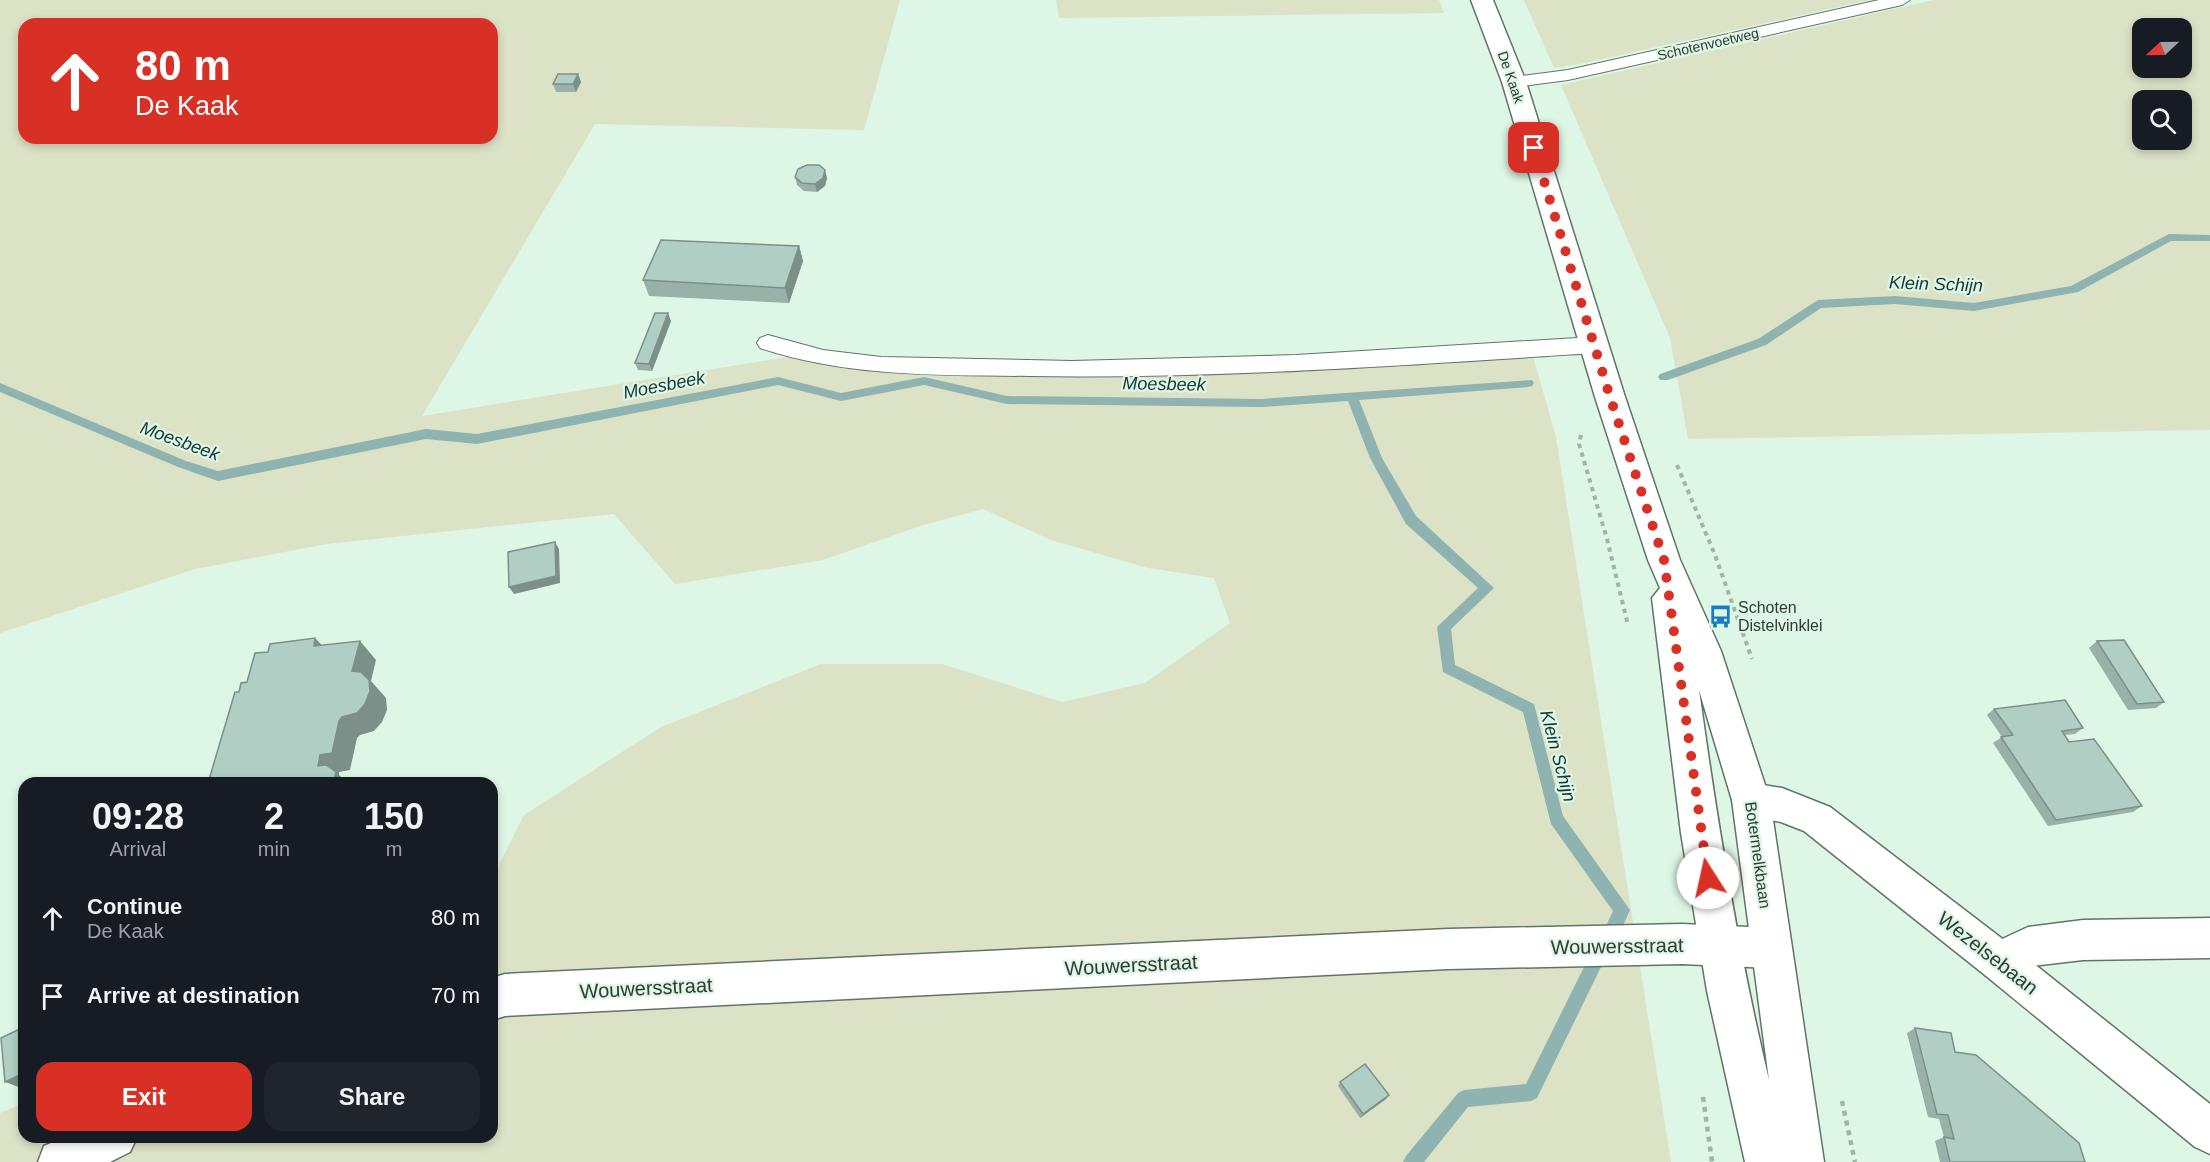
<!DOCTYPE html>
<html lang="en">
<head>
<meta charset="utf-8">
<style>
  :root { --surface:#171b24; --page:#20242c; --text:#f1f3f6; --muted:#9ea1a6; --accent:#d93025 }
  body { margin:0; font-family:Arial,sans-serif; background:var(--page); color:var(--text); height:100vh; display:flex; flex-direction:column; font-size:22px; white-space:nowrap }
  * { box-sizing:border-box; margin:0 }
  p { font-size:20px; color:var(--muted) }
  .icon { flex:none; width:33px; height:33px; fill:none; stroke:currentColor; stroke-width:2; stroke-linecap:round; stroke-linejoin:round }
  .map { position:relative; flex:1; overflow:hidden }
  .drawer { position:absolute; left:18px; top:777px; width:480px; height:366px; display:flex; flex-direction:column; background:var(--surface); border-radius:18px; box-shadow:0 3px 9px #0003 }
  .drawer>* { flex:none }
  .hud { position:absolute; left:18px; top:18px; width:480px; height:126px; border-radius:18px; box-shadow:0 3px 9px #0003; background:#d93025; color:#fff; overflow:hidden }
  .needle { width:39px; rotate:248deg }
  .controls { position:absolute; left:2132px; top:18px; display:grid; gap:12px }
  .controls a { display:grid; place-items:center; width:60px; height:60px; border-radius:12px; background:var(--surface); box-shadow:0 3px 9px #0003; font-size:30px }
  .pin { position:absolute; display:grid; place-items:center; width:51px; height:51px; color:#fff; margin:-26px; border-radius:12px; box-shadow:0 3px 9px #0006 }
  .me { position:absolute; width:66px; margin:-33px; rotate:350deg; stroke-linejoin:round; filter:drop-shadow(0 0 4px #0008) }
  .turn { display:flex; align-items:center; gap:21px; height:126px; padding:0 18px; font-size:27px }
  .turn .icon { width:78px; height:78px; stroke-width:2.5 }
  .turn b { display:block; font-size:42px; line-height:51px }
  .eta { display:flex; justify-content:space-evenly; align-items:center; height:102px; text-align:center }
  .eta b { font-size:36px; font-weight:800; line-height:42px }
  .action { display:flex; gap:12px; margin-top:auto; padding:12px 18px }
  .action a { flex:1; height:69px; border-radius:18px; background:var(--accent); color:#fff; font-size:24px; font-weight:800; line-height:69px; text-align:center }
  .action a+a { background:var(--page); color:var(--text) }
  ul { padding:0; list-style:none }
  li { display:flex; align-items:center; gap:18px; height:78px; padding:0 18px }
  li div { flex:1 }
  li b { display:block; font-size:22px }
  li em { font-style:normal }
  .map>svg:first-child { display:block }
</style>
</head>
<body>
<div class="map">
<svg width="2210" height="1162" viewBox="0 0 2210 1162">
  <rect width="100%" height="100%" fill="#def6e5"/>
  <g fill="#dce2c6" fill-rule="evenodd">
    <path d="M0,0h900l-36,130 -269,-6 -173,292 378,-61 97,11 634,-17 25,88 115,725h-1671v-49l24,-10v34h468v-258l32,-64 137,-88 160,-63h121l120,38 83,-19 85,-60 -16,-45 -66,-10 -97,-28 -68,-31 -60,16 -100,35 -148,24 -61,-70 -287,30 -132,25 -195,64zM24,24h468v114h-468z"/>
    <path d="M1056,0h383l5,13 -385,5z"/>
    <path d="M1524,0h345l-289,64 -26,4z"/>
    <path d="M1933,0h277v430l-522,9 -18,-101 -109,-253zM2142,28h39v40h-39zM2181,100v40h-39v-40z"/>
  </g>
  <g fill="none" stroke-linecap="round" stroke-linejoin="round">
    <g fill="#8eb3b1" fill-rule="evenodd">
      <path d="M2169,234l41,1v6h-39l-93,51 -104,19 -79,-7 -74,4 -55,37 -98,35h-8l-2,-3 2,-3 98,-35 60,-39 77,-4 79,7 97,-17z"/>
      <path d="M778,377l63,16 83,-16 83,19 254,3 271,-19 2,3 -2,3 -4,1 -169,13 23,58 34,58 78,72 -43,41 4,36 79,39 29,112 67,94 -10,22 -6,2 -6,-2 -2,-6 7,-15 -62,-87 -28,-112 -80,-40 -6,-45 41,-39 -72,-64 -36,-66 -22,-57 -87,6 -254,-3 -83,-19 -83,16 -63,-16 -301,59 -51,-5 -208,42 -40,-14 -178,-75v-9l186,78 32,10 208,-42 51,5z"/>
      <path d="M1594,957l6,2 2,6 -65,133 -6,3 -63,6 -44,55h-21l3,-6 52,-63 6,-3 62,-6 62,-125z"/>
    </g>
    <defs>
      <g id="service">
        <path d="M1879,0h31l-8,5 -334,75 -54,7 -6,-1 -3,-4 3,-4 6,-1 54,-7z"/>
        <path d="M768,335l55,15 58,7 191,4 224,-6 298,-18 8,3 3,5 -3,5 -8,3c-188,12 -376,26 -565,23 -91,-1 -181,1 -269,-28l-3,-5 3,-5z"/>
      </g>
      <g id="minor">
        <path d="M2210,918v40l-127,2 -52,6 -32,15 -14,-6 -6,-14 6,-14 43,-20 55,-7z"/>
        <path d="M1682,924l89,4 14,6 6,14 -6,14 -14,6 -89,-4 -234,5 -943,47 -13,4v-42l13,-4 943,-45z"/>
        <path d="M65,1137h72l-7,15 -20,10h-72l6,-16z"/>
      </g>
      <path id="tertiary" d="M1751,783l31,5 48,19 183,140 197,157v50l-15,-7 -210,-172 -181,-144 -23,-9 -30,-5 -13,-5 -6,-12 6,-12z"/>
      <path id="secondary" d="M1471,0h22l33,82 99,315 55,163 41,91 49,149 54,362h-79l-38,-171 -26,-158 -29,-235 8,-10 -12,-28 -53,-163 -93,-315zM1699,690l33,110 37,280c-31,-129 -52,-259 -70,-390z"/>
    </defs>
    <use href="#service" stroke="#607566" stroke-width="2"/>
    <use href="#minor" stroke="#607566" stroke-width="3"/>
    <use href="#tertiary" stroke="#607566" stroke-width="3"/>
    <use href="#secondary" stroke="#607566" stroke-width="3"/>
    <g stroke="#a1b4a6" stroke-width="4" stroke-dasharray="4.5 4.5" stroke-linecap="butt">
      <path d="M1581,435l-2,9 28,95 21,86"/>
      <path d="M1677,465l38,90 37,104"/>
    </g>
    <g stroke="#a1b4a6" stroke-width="4.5" stroke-dasharray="5 5" stroke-linecap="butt">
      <path d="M1703,1097l9,65"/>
      <path d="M1842,1101l13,61"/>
    </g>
    <use href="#service" fill="#fff" fill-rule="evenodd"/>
    <use href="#minor" fill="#fff" fill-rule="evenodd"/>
    <use href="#tertiary" fill="#fff" fill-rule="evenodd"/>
    <use href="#secondary" fill="#fff" fill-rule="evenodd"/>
  </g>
  <g fill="#98b1a9">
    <path d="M578,74l3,8 -5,10h-20l-3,-8z"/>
    <path d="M795,177l32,1 -2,8 -8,6 -13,-1 -7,-6z"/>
    <path d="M799,246l4,15 -14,42 -140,-7 -6,-16z"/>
    <path d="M671,321l-19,50 -14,-1 -3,-7z"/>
    <path d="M2097,641l67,61 -8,6 -28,2 -39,-62z"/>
    <path d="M1994,709l89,19 -8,6 -10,1 4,7 73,64 -9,6 -85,14 -55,-83 9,-6 -15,-22z"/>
    <path d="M1915,1028l40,24 130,110h-145l-5,-21 9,-4 -5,-18 -11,-2 -21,-84z"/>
    <path d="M1340,1082l46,17 -26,19 -22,-32z"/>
  </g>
  <g fill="#7c9089">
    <path d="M578,74l3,8 -5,10 -3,-8z"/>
    <path d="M825,170l2,8 -2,8 -8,6 -2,-8z"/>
    <path d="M799,246l4,15 -14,42 -4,-15z"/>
    <path d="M668,313l3,8 -19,50 -3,-7z"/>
    <path d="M555,542l4,7 1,34 -46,11 -5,-7z"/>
    <path d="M315,638l18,19 -19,-11z"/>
    <path d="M360,641l16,19 -5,21 15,17 1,12 -5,12 -8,9 -14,4 -3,3 -7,32 -11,2v3l9,8h-15l-15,-17 2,-11 19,-34z"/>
    <path d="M24,1073v16l-19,-7z"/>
    <path d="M1389,1095l-3,4 -26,19 3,-4z"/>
  </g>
  <g fill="#b1cec4" stroke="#7c9089" stroke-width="1.5">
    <path d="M558,74h20l-5,10h-20z"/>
    <path d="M807,165h12l6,5 -2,8 -8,6 -13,-1 -7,-6 3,-8z"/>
    <path d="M661,240l138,6 -14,42 -142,-8z"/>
    <path d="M655,313h13l-19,51 -14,-1z"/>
    <path d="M555,542l1,34 -47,11 -1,-35z"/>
    <path d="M315,638l-1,8 46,-5 -8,30 9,1 8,8 1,11 -5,13 -8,9 -15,4 -3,4 -7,32 -12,2 -2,11 8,-1 10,7 -3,11h-125l27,-91h4l2,-9 6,-1 8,-29 13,-1 2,-8z"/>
    <path d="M2124,640l40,62 -27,2 -40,-63z"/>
    <path d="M2065,700l18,28 -21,3 7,11 25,-3 48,67 -86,14 -55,-83 12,-2 -19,-26z"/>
    <path d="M24,1027v46l-19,9 -4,-44z"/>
    <path d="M1915,1028l36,5 4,19 21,3 103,88 6,19h-135l-6,-25 10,2 -6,-24 -11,-1z"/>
    <path d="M1365,1064l24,31 -26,19 -23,-32z"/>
  </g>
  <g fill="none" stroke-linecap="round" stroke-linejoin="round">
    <path stroke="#d93025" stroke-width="10" stroke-dasharray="0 18" d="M1534,148l76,249 54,163 44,318"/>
  </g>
  <defs>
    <symbol id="bus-bare" viewBox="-9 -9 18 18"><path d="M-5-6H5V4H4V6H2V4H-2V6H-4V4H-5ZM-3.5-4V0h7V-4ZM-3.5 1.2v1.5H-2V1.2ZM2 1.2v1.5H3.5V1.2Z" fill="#167bc6" stroke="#def6e5" stroke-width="2.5" paint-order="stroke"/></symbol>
  </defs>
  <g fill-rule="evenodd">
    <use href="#bus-bare" x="1704" y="600" width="33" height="33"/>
  </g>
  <g text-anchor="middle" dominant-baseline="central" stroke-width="4.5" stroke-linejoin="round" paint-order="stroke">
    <g font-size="14" fill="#313a33" stroke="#def6e5">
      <text transform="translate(1708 44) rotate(-13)">Schotenvoetweg</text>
      <text transform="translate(1511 77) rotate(71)">De Kaak</text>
    </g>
    <g font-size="16" fill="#313a33" stroke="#def6e5" text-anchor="start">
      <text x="1738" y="607">Schoten<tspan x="1738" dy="18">Distelvinklei</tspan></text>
    </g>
    <g font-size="16" fill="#313a33" stroke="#def6e5">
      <text transform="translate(1758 855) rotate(82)">Botermelkbaan</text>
    </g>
    <g font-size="18" font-style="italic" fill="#133837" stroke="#def6e5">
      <text transform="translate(1936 284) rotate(2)">Klein Schijn</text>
      <text transform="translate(1164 384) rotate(1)">Moesbeek</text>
      <text transform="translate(664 385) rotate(-11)">Moesbeek</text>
      <text transform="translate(180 441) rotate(20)">Moesbeek</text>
      <text transform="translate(1558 756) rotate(75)">Klein Schijn</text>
    </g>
    <g font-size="20" fill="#313a33" stroke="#def6e5">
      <text transform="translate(1617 946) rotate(-1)">Wouwersstraat</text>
      <text transform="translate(1988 953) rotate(38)">Wezelsebaan</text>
      <text transform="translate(1131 965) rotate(-3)">Wouwersstraat</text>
      <text transform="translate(646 988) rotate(-3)">Wouwersstraat</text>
    </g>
  </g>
</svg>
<div class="controls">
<a><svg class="needle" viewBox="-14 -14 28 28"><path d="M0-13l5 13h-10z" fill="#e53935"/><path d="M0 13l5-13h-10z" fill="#9ea1a6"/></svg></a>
<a><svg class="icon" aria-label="search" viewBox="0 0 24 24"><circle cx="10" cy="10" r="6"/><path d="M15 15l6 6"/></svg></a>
</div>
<div class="pin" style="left:1534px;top:148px;background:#d93025"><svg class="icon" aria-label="arrive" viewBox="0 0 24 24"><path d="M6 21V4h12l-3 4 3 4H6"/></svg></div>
<svg class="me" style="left:1708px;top:878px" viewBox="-20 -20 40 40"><circle r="19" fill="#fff"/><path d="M0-13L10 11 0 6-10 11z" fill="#d93025"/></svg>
<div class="hud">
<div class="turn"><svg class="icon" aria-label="ahead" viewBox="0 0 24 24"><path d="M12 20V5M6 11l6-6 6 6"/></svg><div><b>80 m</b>De Kaak</div></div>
</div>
<section class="drawer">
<div class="eta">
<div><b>09:28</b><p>Arrival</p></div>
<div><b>2</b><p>min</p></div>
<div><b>150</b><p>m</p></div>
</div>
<ul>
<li><svg class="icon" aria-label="ahead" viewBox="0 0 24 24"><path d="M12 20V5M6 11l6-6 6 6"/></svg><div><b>Continue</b><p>De Kaak</p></div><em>80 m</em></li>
<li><svg class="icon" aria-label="arrive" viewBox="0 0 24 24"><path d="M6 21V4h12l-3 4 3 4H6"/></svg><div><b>Arrive at destination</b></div><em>70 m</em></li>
</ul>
<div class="action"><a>Exit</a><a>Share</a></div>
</section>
</div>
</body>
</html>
